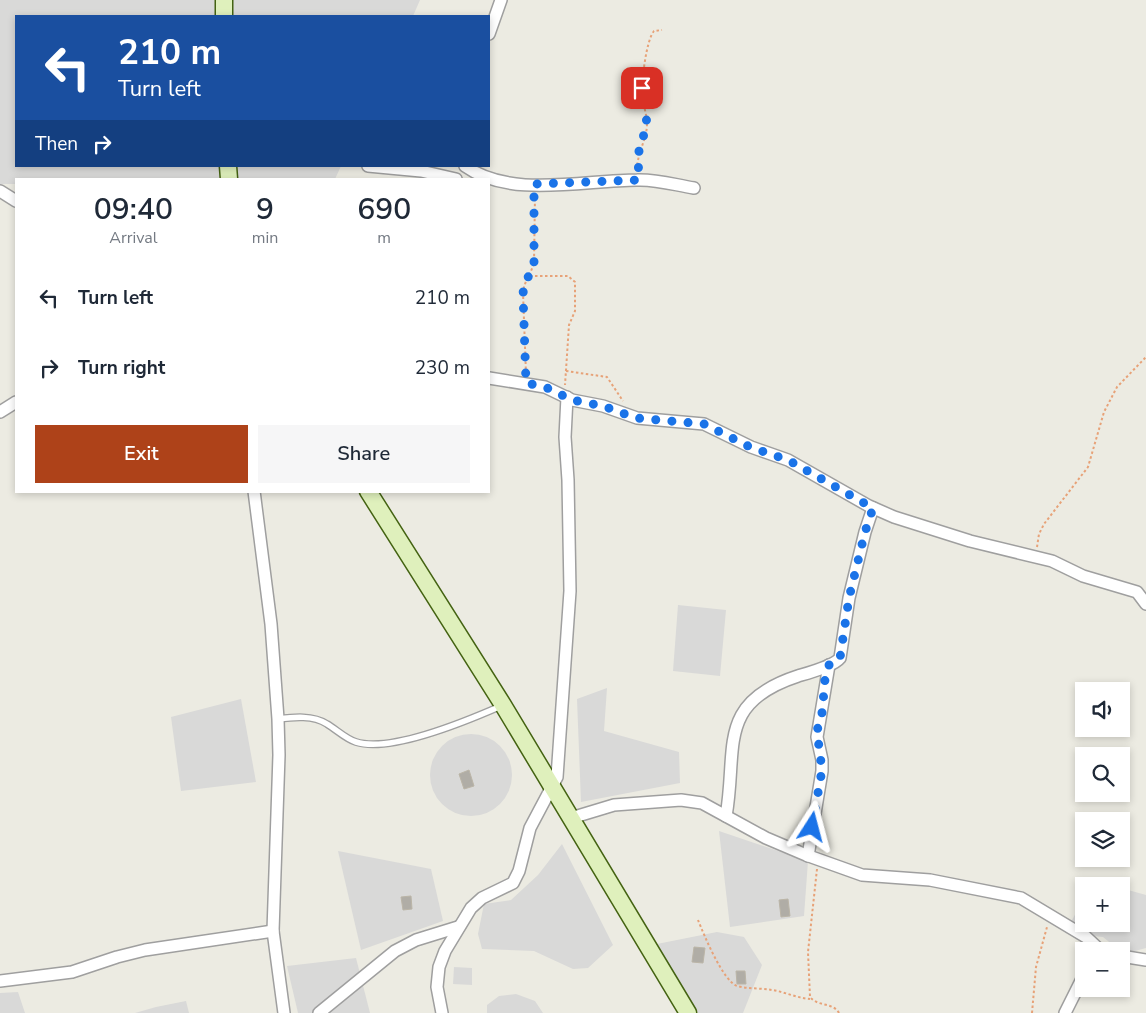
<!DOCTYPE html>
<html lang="en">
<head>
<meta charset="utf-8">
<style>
  :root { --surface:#fff; --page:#f6f6f7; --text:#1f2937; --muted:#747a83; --accent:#ae4219 }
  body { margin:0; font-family:"Nunito Sans",sans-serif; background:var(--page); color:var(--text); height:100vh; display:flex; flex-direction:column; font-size:19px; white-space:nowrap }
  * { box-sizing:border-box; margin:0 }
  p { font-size:16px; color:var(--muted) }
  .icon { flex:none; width:28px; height:28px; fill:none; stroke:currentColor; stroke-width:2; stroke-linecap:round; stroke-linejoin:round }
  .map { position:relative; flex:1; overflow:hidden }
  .sheet { position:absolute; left:15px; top:178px; width:475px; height:315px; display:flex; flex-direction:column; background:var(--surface); border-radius:0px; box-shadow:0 2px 8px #0003 }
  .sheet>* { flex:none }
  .guide { position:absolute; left:15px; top:15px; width:475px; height:152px; border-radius:0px; box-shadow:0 2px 8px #0003; background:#1a4fa0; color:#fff; overflow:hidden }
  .tools { position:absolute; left:1075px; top:682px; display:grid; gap:10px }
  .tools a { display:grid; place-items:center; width:55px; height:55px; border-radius:0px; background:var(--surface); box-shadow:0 2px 8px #0003; font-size:25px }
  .pin { position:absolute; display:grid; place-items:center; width:42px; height:42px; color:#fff; margin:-21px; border-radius:10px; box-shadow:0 2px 8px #0006 }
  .me { position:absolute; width:55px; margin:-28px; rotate:9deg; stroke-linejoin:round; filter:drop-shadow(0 0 4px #0008) }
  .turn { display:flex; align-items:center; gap:18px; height:105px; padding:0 20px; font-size:22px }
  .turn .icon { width:65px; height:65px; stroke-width:2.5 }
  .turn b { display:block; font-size:35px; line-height:42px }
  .then { display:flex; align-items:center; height:48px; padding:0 20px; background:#0003; gap:10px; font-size:19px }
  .eta { display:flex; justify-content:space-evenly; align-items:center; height:85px; text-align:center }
  .eta b { font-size:30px; font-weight:600; line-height:35px }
  .cta { display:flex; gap:10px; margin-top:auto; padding:10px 20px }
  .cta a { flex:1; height:58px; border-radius:0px; background:var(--accent); color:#fff; font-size:20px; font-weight:600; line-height:58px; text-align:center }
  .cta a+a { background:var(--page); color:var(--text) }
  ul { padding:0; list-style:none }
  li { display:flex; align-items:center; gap:15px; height:70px; padding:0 20px }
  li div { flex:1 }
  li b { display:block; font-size:19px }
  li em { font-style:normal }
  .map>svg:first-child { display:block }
</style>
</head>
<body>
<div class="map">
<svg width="1146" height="1013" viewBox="0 0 1146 1013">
  <rect width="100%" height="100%" fill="#ecebe2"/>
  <g fill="#d9d9d8">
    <path d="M0,0h420l-7,16h-397v150h325l-6,13h-319v5h-16z"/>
    <path d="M678,605l48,5 -6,66 -47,-5z"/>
    <path d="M607,688l-3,43 75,21 1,31 -99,19 -4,-103z"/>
    <path d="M241,699l15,83 -75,9 -10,-74z"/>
    <circle cx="471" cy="775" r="41"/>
    <path d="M719,831l89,30 -4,55 -74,11z"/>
    <path d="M562,844l51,101 -25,23 -15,1 -39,-18 -52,-2 -4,-15 6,-30 27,-4 27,-25z"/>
    <path d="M338,851l93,18 12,52 -82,29z"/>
    <path d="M1121,888l25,7v53l-22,6 -21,-17 -38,-4 19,-35v26h37z"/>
    <path d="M717,932l27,5 18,28 -19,48h-45l-41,-69z"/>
    <path d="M356,958l14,55h-72l-11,-47z"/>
    <path d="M454,967l18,1v17l-19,-1z"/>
    <path d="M18,992l7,21h-25v-20z"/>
    <path d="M516,994l19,7 8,12h-56v-8l12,-9z"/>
    <path d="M186,1001l3,12h-54l21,-6z"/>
  </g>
  <g fill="#b0ada6" stroke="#bbb5a7">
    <path d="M469,770l5,16 -10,3 -5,-15z"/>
    <path d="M411,896l1,13 -9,1 -2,-13z"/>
    <path d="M788,899l2,17 -9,1 -2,-17z"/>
    <path d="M694,947l11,1 -2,15 -11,-1z"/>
    <path d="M736,971h9l1,13h-9z"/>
  </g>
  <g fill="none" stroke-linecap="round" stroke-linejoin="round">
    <defs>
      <path id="lane" d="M278,719c16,-2 35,-4 49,5 10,6 19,15 29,18 34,11 113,-22 145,-36"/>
      <g id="street">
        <path d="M489,34l12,-34"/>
        <path d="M368,166l53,5 35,8"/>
        <path d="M465,166c46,33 119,14 172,14 19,-1 38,5 57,8"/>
        <path d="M0,191l16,10"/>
        <path d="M489,378l56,9 27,13 31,6 34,12 67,6 47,23 37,13 81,46 25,11 76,24 82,20 31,15 54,16 9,12"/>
        <path d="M0,412l16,-10"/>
        <path d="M254,491l17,133 7,95 1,36 -6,176 11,82"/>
        <path d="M726,816c12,-67 -11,-113 72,-140 10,-3 36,-10 42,-18l9,-60 16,-66 8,-24"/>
        <path d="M571,818l43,-13 67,-5 21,3 64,35 40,17 56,20 68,5 91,18 65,39 15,14"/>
        <path d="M808,856l14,-85v-11l-5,-23 12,-72"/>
        <path d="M1121,956l25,4"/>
        <path d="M0,981l72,-9 45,-15 28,-7 128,-19"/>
        <path d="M319,1013l76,-62 21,-11 42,-13"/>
        <path d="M442,1013l-5,-26 2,-20 6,-16 26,-43 11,-10 31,-15 6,-12 11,-43 27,-51 13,-186 -2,-111 -3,-43 2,-40"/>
        <path d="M1065,1013l19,-38"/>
      </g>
      <g id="secondary">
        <path d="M224,16v-16"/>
        <path d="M228,166l1,13"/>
        <path d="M368,491l135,214 185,308"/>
      </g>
    </defs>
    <use href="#lane" stroke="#9f9f9f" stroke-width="8"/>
    <use href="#street" stroke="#9f9f9f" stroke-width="14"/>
    <use href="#secondary" stroke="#446312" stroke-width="19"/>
    <g stroke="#e7a278" stroke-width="2" stroke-dasharray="2.5 2.5" stroke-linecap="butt">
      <path d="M637,170c0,-17 10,-31 10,-46 0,-11 -5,-21 -5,-31 0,-14 4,-52 12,-62l8,-1"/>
      <path d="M530,276h38l7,6v29l-6,14 -4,60"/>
      <path d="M566,371l41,6 16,24"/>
      <path d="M526,374l-3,-81c1,-12 8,-19 11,-30l1,-67"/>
      <path d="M1037,547l2,-13 5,-10 44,-57 16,-55 13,-25 29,-30"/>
      <path d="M817,869l-9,83 2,45c8,10 23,5 29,16"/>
      <path d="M698,920c6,15 25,61 39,66 11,3 24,2 35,4 13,2 25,8 38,9"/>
      <path d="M1032,1013l4,-46 11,-40"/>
    </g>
    <use href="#lane" stroke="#fff" stroke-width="5.5"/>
    <use href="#street" stroke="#fff" stroke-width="11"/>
    <use href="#secondary" stroke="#dff0bc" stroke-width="16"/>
  </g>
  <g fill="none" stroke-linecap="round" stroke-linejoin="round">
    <path stroke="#1a73e8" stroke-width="9" stroke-dasharray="0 16.2" d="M642,88l5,36 -8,27 -1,29 -104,4v79c-3,11 -10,18 -11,31l3,89 19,4 27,13 31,6 33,12 68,6 46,23 38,13 85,48 -8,24 -16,66 -9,60 -3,4 -8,3 -5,19 -1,25 -6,22 5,39 -10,57"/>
  </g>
</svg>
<div class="tools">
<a><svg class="icon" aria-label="sound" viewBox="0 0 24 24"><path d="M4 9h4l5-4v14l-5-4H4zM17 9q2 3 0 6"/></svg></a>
<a><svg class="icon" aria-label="search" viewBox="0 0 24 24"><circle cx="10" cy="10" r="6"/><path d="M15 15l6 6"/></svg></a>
<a><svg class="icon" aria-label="layers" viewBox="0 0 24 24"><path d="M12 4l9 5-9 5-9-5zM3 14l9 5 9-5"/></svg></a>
<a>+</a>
<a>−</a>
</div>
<div class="pin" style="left:642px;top:88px;background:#d93025"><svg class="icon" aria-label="arrive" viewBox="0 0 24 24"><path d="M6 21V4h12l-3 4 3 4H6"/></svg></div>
<svg class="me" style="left:812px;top:827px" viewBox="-20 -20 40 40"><path d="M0-17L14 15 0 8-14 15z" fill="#1a73e8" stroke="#fff" stroke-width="4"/></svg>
<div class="guide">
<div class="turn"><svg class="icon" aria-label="left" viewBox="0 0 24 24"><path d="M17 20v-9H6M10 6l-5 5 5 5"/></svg><div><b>210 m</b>Turn left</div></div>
<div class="then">Then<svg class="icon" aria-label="right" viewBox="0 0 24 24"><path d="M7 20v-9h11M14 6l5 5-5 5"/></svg></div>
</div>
<section class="sheet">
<div class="eta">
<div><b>09:40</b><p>Arrival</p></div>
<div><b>9</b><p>min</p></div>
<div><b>690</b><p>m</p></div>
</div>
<ul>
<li><svg class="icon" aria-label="left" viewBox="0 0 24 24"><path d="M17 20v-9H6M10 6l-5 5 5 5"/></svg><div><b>Turn left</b></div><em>210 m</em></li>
<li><svg class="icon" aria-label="right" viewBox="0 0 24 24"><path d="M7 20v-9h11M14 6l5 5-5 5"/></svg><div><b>Turn right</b></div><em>230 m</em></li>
</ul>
<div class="cta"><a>Exit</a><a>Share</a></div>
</section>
</div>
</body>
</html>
